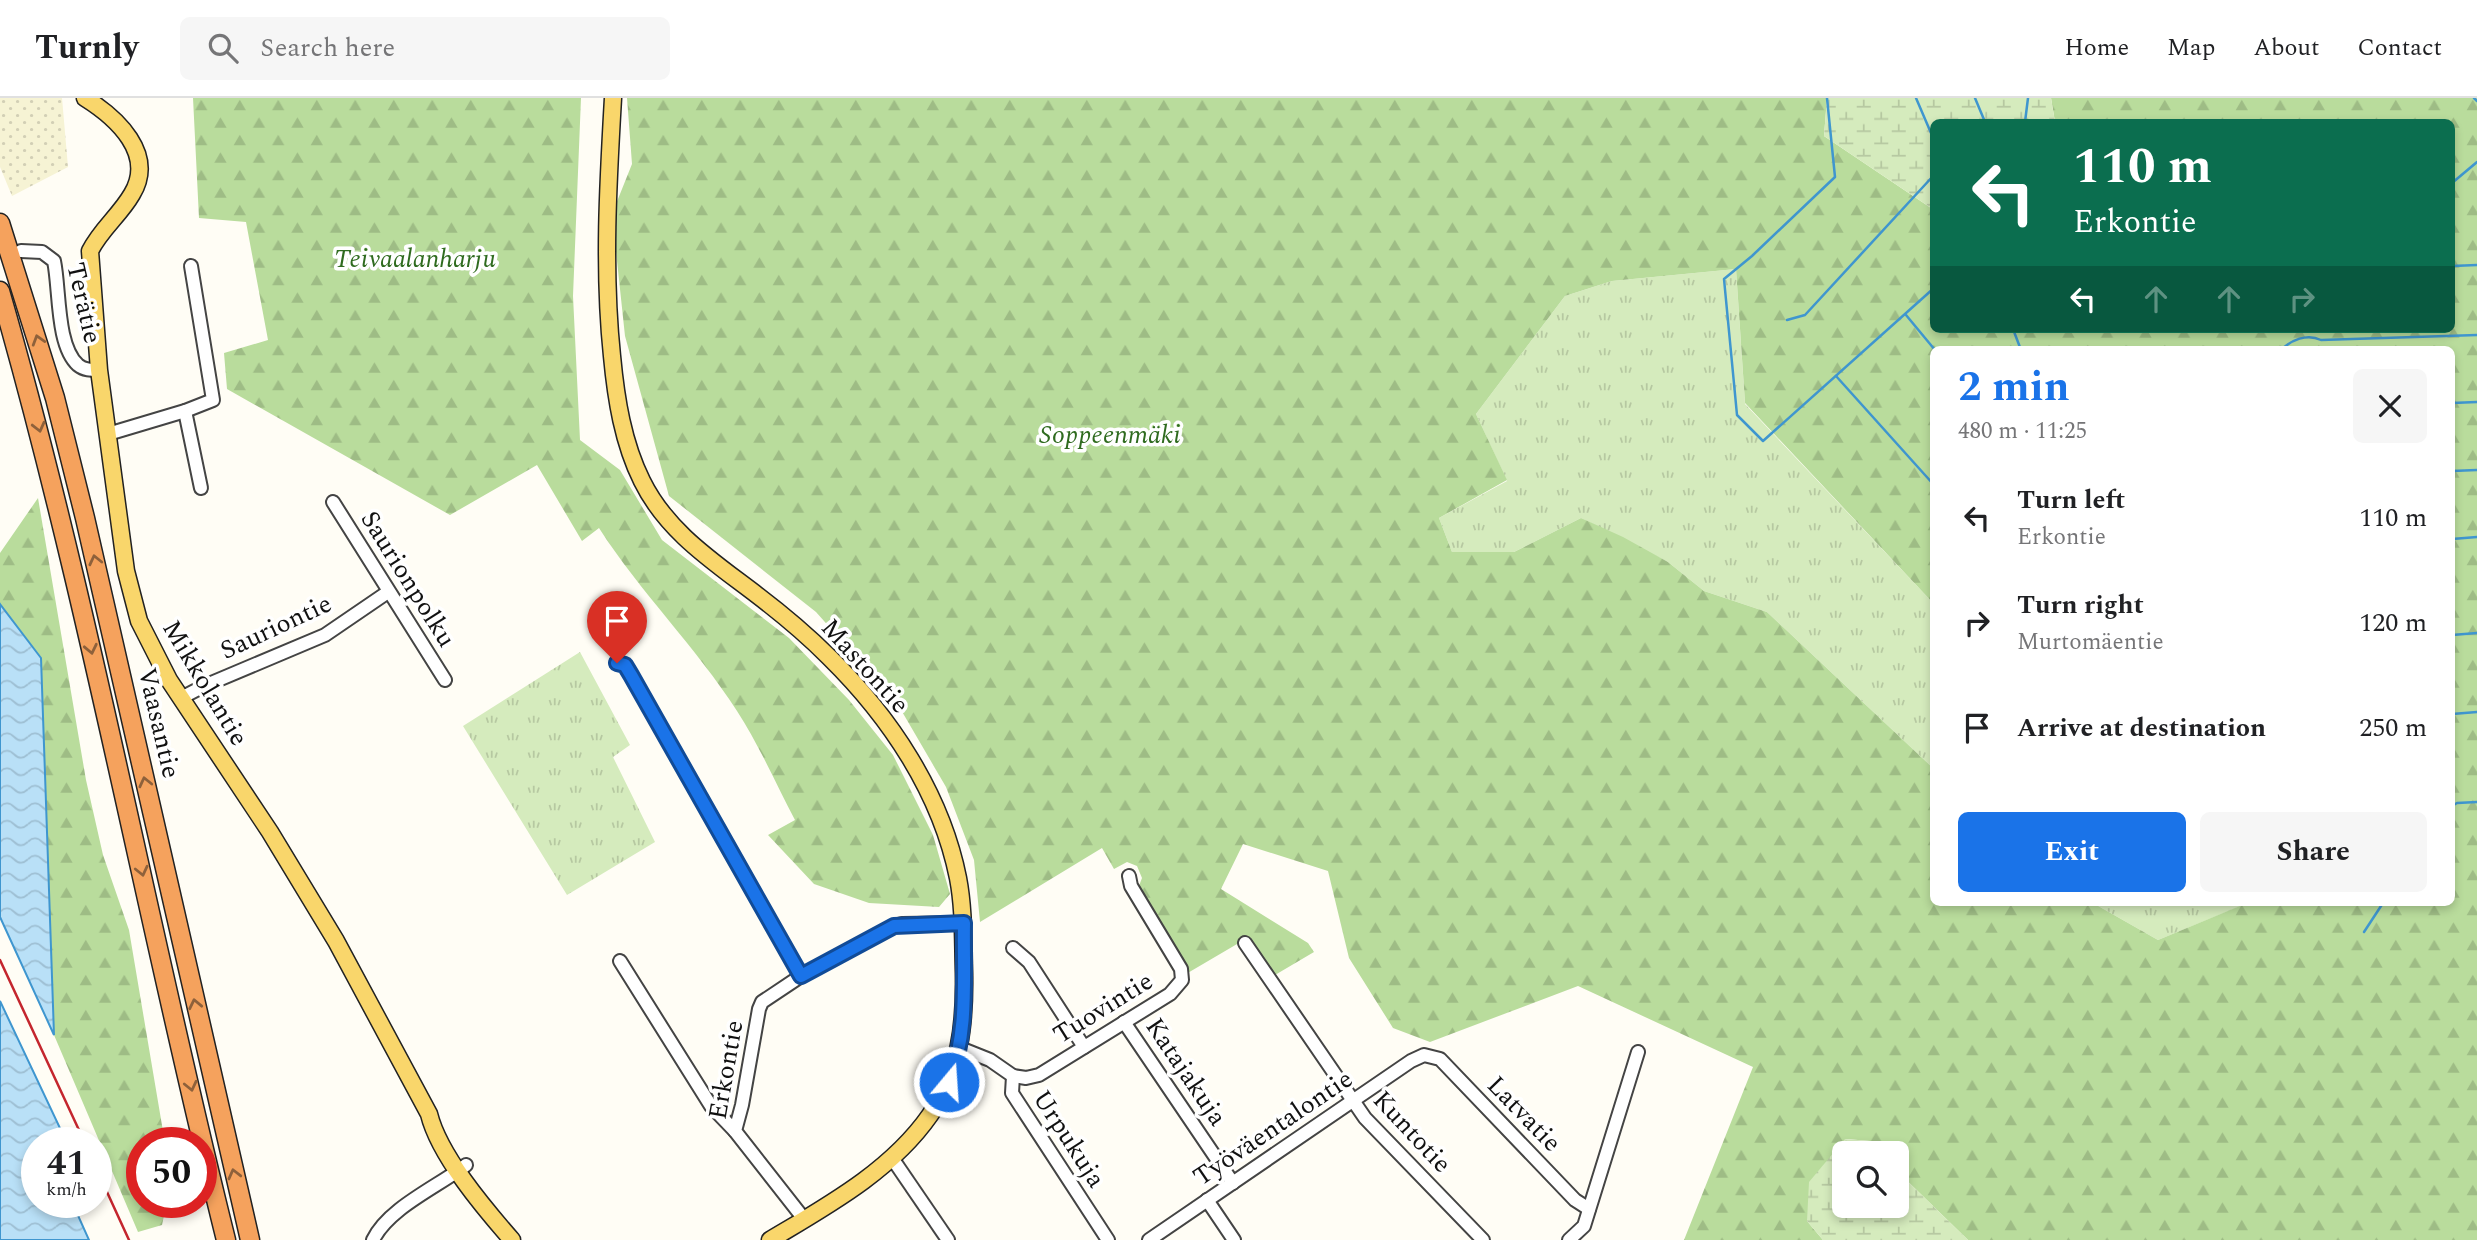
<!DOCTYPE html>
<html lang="en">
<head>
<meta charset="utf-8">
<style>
  :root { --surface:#fff; --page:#f6f6f6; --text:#202124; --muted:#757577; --line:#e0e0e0; --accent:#1a73e8 }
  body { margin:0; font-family:Spectral,serif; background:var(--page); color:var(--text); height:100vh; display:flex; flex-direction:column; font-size:26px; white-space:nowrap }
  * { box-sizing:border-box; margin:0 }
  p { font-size:23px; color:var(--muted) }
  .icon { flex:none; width:38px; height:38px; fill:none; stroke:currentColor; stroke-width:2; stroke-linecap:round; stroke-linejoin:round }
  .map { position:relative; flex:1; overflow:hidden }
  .sheet { position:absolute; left:1930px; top:248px; width:525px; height:560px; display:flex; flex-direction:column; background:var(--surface); border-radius:10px; box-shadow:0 4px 10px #0003 }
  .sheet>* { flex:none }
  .banner { position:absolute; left:1930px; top:21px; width:525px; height:214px; border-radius:10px; box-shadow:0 4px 10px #0003; background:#0b6e4f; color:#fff; overflow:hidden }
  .buttons { position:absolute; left:1832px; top:1043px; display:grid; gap:14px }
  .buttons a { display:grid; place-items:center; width:77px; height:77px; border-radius:10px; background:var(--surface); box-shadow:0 4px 10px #0003; font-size:35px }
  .speed { position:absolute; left:21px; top:1029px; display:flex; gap:14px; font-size:35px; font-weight:700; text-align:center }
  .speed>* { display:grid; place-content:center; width:91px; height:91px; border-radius:50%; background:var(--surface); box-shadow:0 4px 10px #0003; line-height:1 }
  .speed small { font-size:18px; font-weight:400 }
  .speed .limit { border:10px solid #d22; background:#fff; color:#111 }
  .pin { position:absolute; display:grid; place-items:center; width:60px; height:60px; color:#fff; margin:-72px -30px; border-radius:50% 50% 50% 0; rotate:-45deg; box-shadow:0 0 7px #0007 }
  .pin .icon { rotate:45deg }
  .me { position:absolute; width:77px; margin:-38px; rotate:18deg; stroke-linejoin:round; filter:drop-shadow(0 0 5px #0008) }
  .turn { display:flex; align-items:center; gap:24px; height:147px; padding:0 28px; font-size:32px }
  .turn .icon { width:91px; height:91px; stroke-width:2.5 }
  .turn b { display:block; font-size:49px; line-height:60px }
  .lanes { display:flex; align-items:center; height:66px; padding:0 28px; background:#0003; justify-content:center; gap:35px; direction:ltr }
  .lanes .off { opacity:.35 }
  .round { display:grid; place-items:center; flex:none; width:74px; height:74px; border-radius:10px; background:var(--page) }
  .overview { display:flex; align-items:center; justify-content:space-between; height:119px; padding:0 28px }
  h1 { font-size:42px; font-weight:700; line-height:52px; color:var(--accent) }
  .cta { display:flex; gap:14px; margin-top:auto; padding:14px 28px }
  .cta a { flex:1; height:80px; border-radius:10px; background:var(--accent); color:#fff; font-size:28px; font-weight:700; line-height:80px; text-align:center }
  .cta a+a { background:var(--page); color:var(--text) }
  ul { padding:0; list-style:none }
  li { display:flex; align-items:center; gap:21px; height:105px; padding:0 28px }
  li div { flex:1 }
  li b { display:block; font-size:26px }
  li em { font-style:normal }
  header { display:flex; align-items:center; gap:42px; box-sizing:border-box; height:98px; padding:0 35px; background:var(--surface); border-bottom:2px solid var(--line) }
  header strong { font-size:33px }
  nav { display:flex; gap:38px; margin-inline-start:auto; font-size:24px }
  .search { width:490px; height:63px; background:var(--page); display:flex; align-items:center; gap:18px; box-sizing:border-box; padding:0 24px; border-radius:10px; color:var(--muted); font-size:26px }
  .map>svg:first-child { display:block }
</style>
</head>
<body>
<header>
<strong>Turnly</strong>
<div class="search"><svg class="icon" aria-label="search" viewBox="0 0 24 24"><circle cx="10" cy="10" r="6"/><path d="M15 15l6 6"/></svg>Search here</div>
<nav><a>Home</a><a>Map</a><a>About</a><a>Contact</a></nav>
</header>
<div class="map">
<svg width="2477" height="1142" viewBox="0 0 2477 1142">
  <defs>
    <pattern id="farmland-dots" width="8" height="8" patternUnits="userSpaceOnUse" patternTransform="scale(1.75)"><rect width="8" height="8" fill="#f6f3d4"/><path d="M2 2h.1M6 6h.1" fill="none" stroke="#d2cfb5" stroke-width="1.8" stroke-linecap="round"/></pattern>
    <pattern id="grass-tufts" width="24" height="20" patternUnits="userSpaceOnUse" patternTransform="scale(1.75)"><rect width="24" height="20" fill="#d5ebbd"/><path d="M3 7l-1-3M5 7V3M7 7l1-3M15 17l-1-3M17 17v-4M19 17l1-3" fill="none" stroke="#b6c8a1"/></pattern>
    <pattern id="forest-firs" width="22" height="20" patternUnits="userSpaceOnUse" patternTransform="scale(1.75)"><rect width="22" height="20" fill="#b9dc9c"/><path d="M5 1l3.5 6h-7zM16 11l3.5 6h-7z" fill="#9ebc85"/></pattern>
    <pattern id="wetland-marsh" width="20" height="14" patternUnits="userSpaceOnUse" patternTransform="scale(1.75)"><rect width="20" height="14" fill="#d5ebbd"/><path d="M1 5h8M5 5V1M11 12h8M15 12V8" fill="none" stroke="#b6c8a1"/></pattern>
    <pattern id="water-waves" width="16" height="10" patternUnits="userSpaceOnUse" patternTransform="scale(1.75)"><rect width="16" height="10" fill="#b9e0f7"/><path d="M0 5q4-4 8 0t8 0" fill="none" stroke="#9ebfd3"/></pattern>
  </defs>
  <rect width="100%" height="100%" fill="#fffdf5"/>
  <path fill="url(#farmland-dots)" d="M0,0h62l6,69 -56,29 -12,-29z"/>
  <g fill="url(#grass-tufts)">
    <path d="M1736,171l9,135 189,200v165l-167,-157 -63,-21 -36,-29 -87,-44 -67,34h-62l-13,-34 68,-37 -31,-67 89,-118 47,-15z"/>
    <path d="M580,554l50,93 -17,12 42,85 -88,53 -104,-169z"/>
    <path d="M2093,805h155l-90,37z"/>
  </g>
  <g fill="url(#forest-firs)" fill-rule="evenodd">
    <path d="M193,0h388l-8,198 7,144 40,30 42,70 127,98 60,62 44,55 40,80 17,59 -11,13 -70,-4 -55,-19 -46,-49 27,-15c-19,-36 -36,-75 -58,-109 -41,-64 -97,-119 -138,-183l-17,13 -45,-76 -87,50 -223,-126 -3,-36 44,-13 -22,-118 -47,-4z"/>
    <path d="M627,0h1200l-3,38 110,74v119h518v-207h-397l-4,-24h426v1142h-509l-71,-69v-18h-16l-11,-12 -24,-2 -39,82 16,19h-139l69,-173 -175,-81 -148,56 -37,-14 -44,-70 -21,-87 -85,-27 -22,45 87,54 6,9 -39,23 -26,-38 -63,37 -49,-83 5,-13 -5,-12 -10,-4 -13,7 -12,-21 -122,74 -6,-62 -28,-73 -49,-84 -81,-91 -147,-116 -44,-160 -13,-122 20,-50zM1736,171l9,134 189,201v-254h518v553h-205l-89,37 -65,-37h-159v-134l-167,-157 -63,-21 -36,-29 -45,-25 -42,-19 -67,34h-62l-13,-34 68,-38 -31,-66 89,-118 47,-15z"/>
    <path d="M38,400l48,282 17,75 26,75 36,213h-23v59h25l-5,23 -24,7 -84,-197 -13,-377 -41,-54v-51z"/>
  </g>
  <g fill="url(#wetland-marsh)">
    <path d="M1827,0h224l4,24h-121v88l-110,-74z"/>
    <path d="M1845,1041l25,2 11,12h-37v53h53v-35l71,69h-145l-16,-19 2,-39z"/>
  </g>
  <g fill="url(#water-waves)" stroke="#3f96cf" stroke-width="2">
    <path d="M0,506l41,54 13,377 -54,-118z"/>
    <path d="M0,903l67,142h-30v59h35l17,38h-89z"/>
  </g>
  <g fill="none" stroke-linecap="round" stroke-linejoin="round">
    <g stroke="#3f96cf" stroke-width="2.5">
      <path d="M1827,0l8,79 -83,79 -28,23 13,136 26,26 171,-153"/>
      <path d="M1916,0l18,42"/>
      <path d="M1975,0l10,24"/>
      <path d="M2474,0l3,3"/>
      <path d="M2025,24l3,-24"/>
      <path d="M2452,85l25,-21"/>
      <path d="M2452,168l25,-1"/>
      <path d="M1906,217l29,35"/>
      <path d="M1787,222l18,-5 129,-140"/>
      <path d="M2013,231l8,21"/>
      <path d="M2281,252c10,-10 26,-17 40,-10l156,-5"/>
      <path d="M1836,278l98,109"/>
      <path d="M2452,305l25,-1"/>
      <path d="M2452,373l25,-1"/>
      <path d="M2452,441l25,-2"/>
      <path d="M2452,537l25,-2"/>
      <path d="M2452,616l25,-2"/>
      <path d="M2452,708l5,-3 20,-1"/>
      <path d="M2364,834l19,-29"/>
    </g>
    <defs>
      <g id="minor">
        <path d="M21,153l21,1 12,9c6,28 2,84 24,104 6,5 13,5 21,5"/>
        <path d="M185,313l16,77"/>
        <path d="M108,336l77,-23 28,-11 -22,-134"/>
        <path d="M333,404l112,178"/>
        <path d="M617,565l8,2 6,10 170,301"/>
        <path d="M181,600l23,-12 121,-51 63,-43"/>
        <path d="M1245,845l120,175 118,122"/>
        <path d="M1013,850l16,14 55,85"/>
        <path d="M620,863l91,145 24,25"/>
        <path d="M1124,924l109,161"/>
        <path d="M960,950l30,12 23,16 -1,17 96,147"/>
        <path d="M1013,978l13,2 13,-3 131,-81 12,-14 -1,-11 -50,-83 -2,-10"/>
        <path d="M892,1060l56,82"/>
        <path d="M1207,1102l27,40"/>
        <path d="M804,1121l-69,-88 7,-26 17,-96 3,-7 39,-26 93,-50 8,-2 62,-1"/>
        <path d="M373,1142c15,-32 66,-54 93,-75"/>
        <path d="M1149,1142l262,-179 13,-6 16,4 135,141 14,9"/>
        <path d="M1569,1142l15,-14 54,-174"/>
      </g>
      <g id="major">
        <path d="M85,0c32,20 71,56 47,96 -12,21 -31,35 -42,57l9,119 27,201 13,50 30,59 101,152 66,109 93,173c10,41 55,94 83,126"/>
        <path d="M613,0c-5,86 -10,172 -1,258 4,43 11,87 30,125 25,51 72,81 115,114 25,19 50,40 72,62 61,60 112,136 129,221 6,31 5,63 6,95 1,52 -4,98 -34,142 -39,56 -103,91 -160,125"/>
      </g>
      <g id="highway">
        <path d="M0,125l55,175 30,120 165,722"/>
        <path d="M0,193c90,313 147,633 226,949"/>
      </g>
    </defs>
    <use href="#minor" stroke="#444" stroke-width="16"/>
    <use href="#major" stroke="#222" stroke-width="19"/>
    <use href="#highway" stroke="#222" stroke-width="21"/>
    <use href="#minor" stroke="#fff" stroke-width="12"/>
    <use href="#major" stroke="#f9d66b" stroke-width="16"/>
    <use href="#highway" stroke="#f5a25d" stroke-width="18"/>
    <g stroke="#c4262e" stroke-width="2.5">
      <path d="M0,862l85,183"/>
      <path d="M96,1070l33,72"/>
    </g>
  </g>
  <defs><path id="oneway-chevron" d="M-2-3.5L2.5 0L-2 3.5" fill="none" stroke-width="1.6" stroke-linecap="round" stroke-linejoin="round" transform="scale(1.75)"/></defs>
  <g stroke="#8e613b">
    <use href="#oneway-chevron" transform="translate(38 242) rotate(-107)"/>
    <use href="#oneway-chevron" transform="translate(39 329) rotate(76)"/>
    <use href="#oneway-chevron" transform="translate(95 462) rotate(-103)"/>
    <use href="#oneway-chevron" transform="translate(91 551) rotate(78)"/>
    <use href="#oneway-chevron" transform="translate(145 684) rotate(-103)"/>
    <use href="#oneway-chevron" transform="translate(142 773) rotate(77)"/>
    <use href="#oneway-chevron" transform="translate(195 906) rotate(-102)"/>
    <use href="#oneway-chevron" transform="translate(191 988) rotate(77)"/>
    <use href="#oneway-chevron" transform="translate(234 1076) rotate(-104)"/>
  </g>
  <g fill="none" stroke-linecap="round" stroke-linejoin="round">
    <defs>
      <path id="route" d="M617,565l8,2 6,10 170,301 93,-50 70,-3c-1,54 5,108 -15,159"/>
    </defs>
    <use href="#route" stroke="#114b97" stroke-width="18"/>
    <use href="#route" stroke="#1a73e8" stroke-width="12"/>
  </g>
  <g text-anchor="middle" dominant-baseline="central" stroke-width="7" stroke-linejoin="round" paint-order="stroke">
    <g font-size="26" font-style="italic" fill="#2f6b1f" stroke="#fff">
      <text x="415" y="161">Teivaalanharju</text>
      <text x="1110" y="337">Soppeenmäki</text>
    </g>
    <g font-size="26" fill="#111" stroke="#fff">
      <text transform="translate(84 205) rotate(77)">Terätie</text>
      <text transform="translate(408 481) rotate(58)">Saurionpolku</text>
      <text transform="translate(276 529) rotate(-25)">Sauriontie</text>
      <text transform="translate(865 568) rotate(48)">Mastontie</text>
      <text transform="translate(205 585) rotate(59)">Mikkolantie</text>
      <text transform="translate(159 625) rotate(77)">Vaasantie</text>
      <text transform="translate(1103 910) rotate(-32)">Tuovintie</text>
      <text transform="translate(726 972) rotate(-80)">Erkontie</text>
      <text transform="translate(1186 974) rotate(56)">Katajakuja</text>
      <text transform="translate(1524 1016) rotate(46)">Latvatie</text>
      <text transform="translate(1273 1030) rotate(-34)">Työväentalontie</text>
      <text transform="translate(1412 1034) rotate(47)">Kuntotie</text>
      <text transform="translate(1069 1041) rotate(57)">Urpukuja</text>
    </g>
  </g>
</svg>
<div class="buttons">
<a><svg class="icon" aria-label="search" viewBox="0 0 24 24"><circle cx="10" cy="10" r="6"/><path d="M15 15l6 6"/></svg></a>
</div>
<div class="speed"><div>41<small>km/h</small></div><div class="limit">50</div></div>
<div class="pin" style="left:617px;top:565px;background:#d93025"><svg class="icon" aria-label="arrive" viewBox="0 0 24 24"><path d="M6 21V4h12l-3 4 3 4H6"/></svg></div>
<svg class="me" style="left:949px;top:984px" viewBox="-20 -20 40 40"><circle r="17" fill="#1a73e8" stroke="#fff" stroke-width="3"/><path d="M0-11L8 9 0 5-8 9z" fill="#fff"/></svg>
<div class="banner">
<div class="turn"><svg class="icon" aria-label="left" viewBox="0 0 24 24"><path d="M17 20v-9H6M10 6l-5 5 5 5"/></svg><div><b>110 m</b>Erkontie</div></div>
<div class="lanes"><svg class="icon" aria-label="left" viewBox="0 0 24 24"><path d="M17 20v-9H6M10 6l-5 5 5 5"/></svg><svg class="icon off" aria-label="ahead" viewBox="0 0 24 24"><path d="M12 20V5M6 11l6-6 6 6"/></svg><svg class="icon off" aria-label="ahead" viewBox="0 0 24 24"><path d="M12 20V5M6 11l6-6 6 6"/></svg><svg class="icon off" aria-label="right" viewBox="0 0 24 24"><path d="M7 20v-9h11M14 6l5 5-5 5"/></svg></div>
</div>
<section class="sheet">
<div class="overview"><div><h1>2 min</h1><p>480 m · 11:25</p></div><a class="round"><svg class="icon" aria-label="close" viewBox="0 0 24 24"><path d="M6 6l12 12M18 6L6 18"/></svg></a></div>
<ul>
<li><svg class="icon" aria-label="left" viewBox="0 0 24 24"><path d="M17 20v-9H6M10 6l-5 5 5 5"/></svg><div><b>Turn left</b><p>Erkontie</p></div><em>110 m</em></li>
<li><svg class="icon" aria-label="right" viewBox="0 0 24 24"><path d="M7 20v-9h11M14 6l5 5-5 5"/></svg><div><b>Turn right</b><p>Murtomäentie</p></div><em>120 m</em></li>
<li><svg class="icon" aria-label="arrive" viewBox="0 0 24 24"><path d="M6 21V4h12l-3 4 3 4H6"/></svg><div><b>Arrive at destination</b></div><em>250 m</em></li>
</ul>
<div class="cta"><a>Exit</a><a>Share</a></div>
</section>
</div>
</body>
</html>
